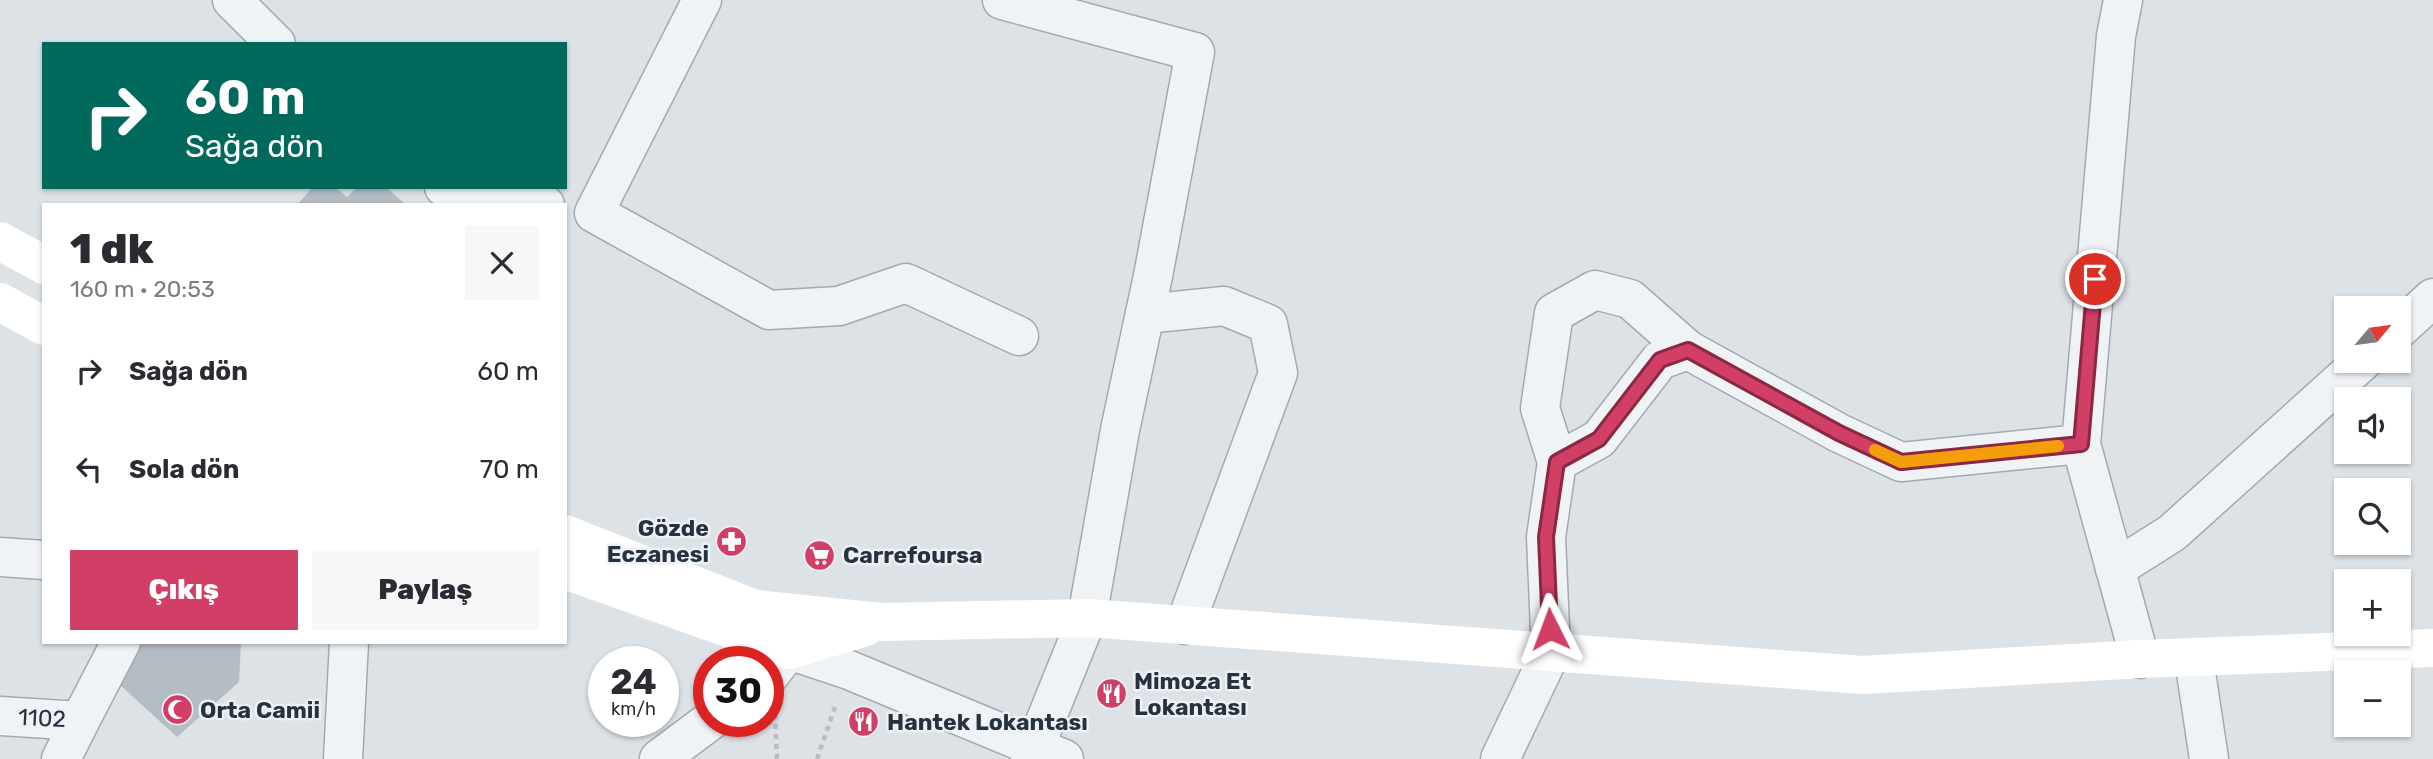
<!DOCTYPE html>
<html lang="tr">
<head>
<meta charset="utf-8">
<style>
  :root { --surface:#fff; --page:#f7f7f7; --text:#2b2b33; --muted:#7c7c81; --accent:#d13e66 }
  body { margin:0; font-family:Rubik,sans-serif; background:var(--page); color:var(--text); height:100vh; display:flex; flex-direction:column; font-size:26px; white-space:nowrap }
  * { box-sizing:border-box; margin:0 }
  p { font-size:23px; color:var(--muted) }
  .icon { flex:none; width:38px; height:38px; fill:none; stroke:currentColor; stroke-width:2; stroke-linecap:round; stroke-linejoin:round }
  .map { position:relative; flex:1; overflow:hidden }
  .drawer { position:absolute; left:42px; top:203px; width:525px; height:441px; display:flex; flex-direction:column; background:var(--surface); border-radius:0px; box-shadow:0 2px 5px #0004 }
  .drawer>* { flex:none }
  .banner { position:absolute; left:42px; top:42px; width:525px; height:147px; border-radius:0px; box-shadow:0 2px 5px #0004; background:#00695c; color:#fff; overflow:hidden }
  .needle { width:46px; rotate:61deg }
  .buttons { position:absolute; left:2334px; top:296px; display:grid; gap:14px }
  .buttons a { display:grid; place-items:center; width:77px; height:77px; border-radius:0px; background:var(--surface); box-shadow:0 2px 5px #0004; font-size:35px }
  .speed { position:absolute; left:588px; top:646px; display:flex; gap:14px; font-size:35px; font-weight:700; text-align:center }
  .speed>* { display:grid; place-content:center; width:91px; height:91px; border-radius:50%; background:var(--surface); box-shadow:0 2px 5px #0004; line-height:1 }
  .speed small { font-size:18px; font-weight:400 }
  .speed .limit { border:10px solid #d22; background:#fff; color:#111 }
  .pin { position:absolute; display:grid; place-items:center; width:60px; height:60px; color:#fff; margin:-30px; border:4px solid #fff; border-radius:50%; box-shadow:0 2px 7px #0007 }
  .me { position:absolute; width:77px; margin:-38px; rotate:357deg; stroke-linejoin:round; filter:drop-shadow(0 0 5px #0008) }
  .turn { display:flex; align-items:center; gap:24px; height:147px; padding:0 28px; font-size:32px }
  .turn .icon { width:91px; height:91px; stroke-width:2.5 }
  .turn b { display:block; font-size:49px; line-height:60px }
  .round { display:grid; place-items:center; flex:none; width:74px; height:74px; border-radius:0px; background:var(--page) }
  .summary { display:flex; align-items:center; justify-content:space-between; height:119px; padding:0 28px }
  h1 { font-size:42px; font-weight:800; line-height:52px }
  .primary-button { display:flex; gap:14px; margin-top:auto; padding:14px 28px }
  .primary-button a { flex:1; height:80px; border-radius:0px; background:var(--accent); color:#fff; font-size:28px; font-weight:800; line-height:80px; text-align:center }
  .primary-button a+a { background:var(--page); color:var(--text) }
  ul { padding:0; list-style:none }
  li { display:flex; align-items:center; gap:21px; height:98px; padding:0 28px }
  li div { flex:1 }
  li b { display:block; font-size:26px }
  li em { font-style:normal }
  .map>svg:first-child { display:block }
</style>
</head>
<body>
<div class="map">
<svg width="2433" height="759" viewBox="0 0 2433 759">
  <rect width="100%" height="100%" fill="#dde2e7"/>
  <g fill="#b4bcc4">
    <path d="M313,187h22l12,10 10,-10h29l20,18h-109z"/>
    <path d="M134,642h107l-2,40 -62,55 -70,-64z"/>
  </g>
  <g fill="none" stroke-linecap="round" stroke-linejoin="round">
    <defs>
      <g id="minor">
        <path d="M232,0l44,44"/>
        <path d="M702,0l-108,213 175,97 70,-4 67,-23 113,53"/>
        <path d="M1002,0l193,52 -42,224 -33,154 -33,188 -57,141"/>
        <path d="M2123,0l-7,36 -35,408 59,215"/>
        <path d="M444,187l101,18"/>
        <path d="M1145,314l79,-8 44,18 10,49 -93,252"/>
        <path d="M2399,329l34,-31"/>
        <path d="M1557,462l-17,-54 14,-95 41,-23 35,9 58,51"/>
        <path d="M0,557l44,3"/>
        <path d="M2115,569l57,-36 192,-173"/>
        <path d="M2194,659l15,100"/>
        <path d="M768,677l21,-27 60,20 215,89"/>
        <path d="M0,716l80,5 41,-79"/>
        <path d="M61,759l19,-38"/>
        <path d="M343,759l6,-117"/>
        <path d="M659,759l51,-38"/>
        <path d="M1500,759l51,-107 -5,-115 11,-75 42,-23 61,-79 28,-10 151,83 62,29 180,-18"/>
      </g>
    </defs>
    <use href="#minor" stroke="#a2aab1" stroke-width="41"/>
    <g stroke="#b7bdc2" stroke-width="4.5" stroke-dasharray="5 5" stroke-linecap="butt">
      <path d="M775,714l2,45"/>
      <path d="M817,759l18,-52"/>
    </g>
    <use href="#minor" stroke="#f0f3f6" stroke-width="38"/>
    <g stroke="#fff" stroke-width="38">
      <path d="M0,241l44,24"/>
      <path d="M0,302l44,24"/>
      <path d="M565,534l190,75 126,13 206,-4 775,57 278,-16 293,-11"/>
      <path d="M565,570l224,80 77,-23"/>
    </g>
  </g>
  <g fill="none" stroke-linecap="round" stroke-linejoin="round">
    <defs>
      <path id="route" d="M1550,629l-4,-92 11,-75 42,-23 61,-79 28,-10 151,83 62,29 180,-18 14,-165"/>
    </defs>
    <use href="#route" stroke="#882842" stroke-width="18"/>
    <use href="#route" stroke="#d13e66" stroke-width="12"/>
    <path stroke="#f59e0b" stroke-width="12" d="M1875,450l26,12 157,-16"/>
  </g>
  <defs>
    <symbol id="pharmacy-disc" viewBox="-11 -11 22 22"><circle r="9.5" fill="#d13e66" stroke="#edf1f5"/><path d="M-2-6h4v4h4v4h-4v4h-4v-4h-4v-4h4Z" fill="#fff"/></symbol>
    <symbol id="supermarket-disc" viewBox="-11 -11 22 22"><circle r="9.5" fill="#d13e66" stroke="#edf1f5"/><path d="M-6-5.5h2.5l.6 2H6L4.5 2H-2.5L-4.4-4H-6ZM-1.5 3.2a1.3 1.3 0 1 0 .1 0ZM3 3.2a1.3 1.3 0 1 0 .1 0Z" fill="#fff"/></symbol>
    <symbol id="restaurant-disc" viewBox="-11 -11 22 22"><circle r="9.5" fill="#d13e66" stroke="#edf1f5"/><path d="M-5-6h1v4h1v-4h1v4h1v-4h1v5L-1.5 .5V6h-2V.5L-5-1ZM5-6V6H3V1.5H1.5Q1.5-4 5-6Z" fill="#fff"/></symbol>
    <symbol id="mosque-disc" viewBox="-11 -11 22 22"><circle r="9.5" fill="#d13e66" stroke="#edf1f5"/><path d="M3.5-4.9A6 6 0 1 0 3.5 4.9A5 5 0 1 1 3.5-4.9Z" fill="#fff"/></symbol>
  </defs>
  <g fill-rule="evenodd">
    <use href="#pharmacy-disc" x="714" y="524" width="35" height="35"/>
    <use href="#supermarket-disc" x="802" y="538" width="35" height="35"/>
    <use href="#restaurant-disc" x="1094" y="676" width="35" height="35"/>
    <use href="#mosque-disc" x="160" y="692" width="35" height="35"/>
    <use href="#restaurant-disc" x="846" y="704" width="35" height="35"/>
  </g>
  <g text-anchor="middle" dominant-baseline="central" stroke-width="5" stroke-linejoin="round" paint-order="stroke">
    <g font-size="23" font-weight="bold" fill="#26323e" stroke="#edf1f5" text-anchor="start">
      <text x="709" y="528" text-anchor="end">Gözde<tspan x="709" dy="26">Eczanesi</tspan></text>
      <text x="843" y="555">Carrefoursa</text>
      <text x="1134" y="681">Mimoza Et<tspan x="1134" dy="26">Lokantası</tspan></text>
      <text x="200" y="710">Orta Camii</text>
      <text x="887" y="722">Hantek Lokantası</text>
    </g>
    <g font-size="23" fill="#26323e" stroke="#edf1f5">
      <text transform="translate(42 718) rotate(3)">1102</text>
    </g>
  </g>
</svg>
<div class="buttons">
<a><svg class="needle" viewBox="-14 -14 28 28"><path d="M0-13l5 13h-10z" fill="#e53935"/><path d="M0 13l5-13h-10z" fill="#7c7c81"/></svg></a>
<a><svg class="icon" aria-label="sound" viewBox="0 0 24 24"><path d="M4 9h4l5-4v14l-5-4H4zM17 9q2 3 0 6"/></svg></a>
<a><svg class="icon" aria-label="search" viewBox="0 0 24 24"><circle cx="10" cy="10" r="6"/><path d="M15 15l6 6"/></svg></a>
<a>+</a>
<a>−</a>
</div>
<div class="speed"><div>24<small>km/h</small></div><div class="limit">30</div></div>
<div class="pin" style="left:2095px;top:279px;background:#d93025"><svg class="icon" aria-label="arrive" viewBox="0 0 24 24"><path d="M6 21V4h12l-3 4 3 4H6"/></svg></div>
<svg class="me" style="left:1550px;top:629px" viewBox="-20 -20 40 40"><path d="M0-17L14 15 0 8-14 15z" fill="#d13e66" stroke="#fff" stroke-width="4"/></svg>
<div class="banner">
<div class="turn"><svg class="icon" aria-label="right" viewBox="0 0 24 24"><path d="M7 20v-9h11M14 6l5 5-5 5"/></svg><div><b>60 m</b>Sağa dön</div></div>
</div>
<section class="drawer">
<div class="summary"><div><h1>1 dk</h1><p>160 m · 20:53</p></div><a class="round"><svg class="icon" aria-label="close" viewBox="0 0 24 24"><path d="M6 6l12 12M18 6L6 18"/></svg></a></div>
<ul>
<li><svg class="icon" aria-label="right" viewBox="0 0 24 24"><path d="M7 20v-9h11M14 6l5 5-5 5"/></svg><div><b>Sağa dön</b></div><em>60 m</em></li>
<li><svg class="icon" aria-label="left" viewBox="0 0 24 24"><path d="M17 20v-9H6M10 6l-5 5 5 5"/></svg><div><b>Sola dön</b></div><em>70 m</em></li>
</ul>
<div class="primary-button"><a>Çıkış</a><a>Paylaş</a></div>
</section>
</div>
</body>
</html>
